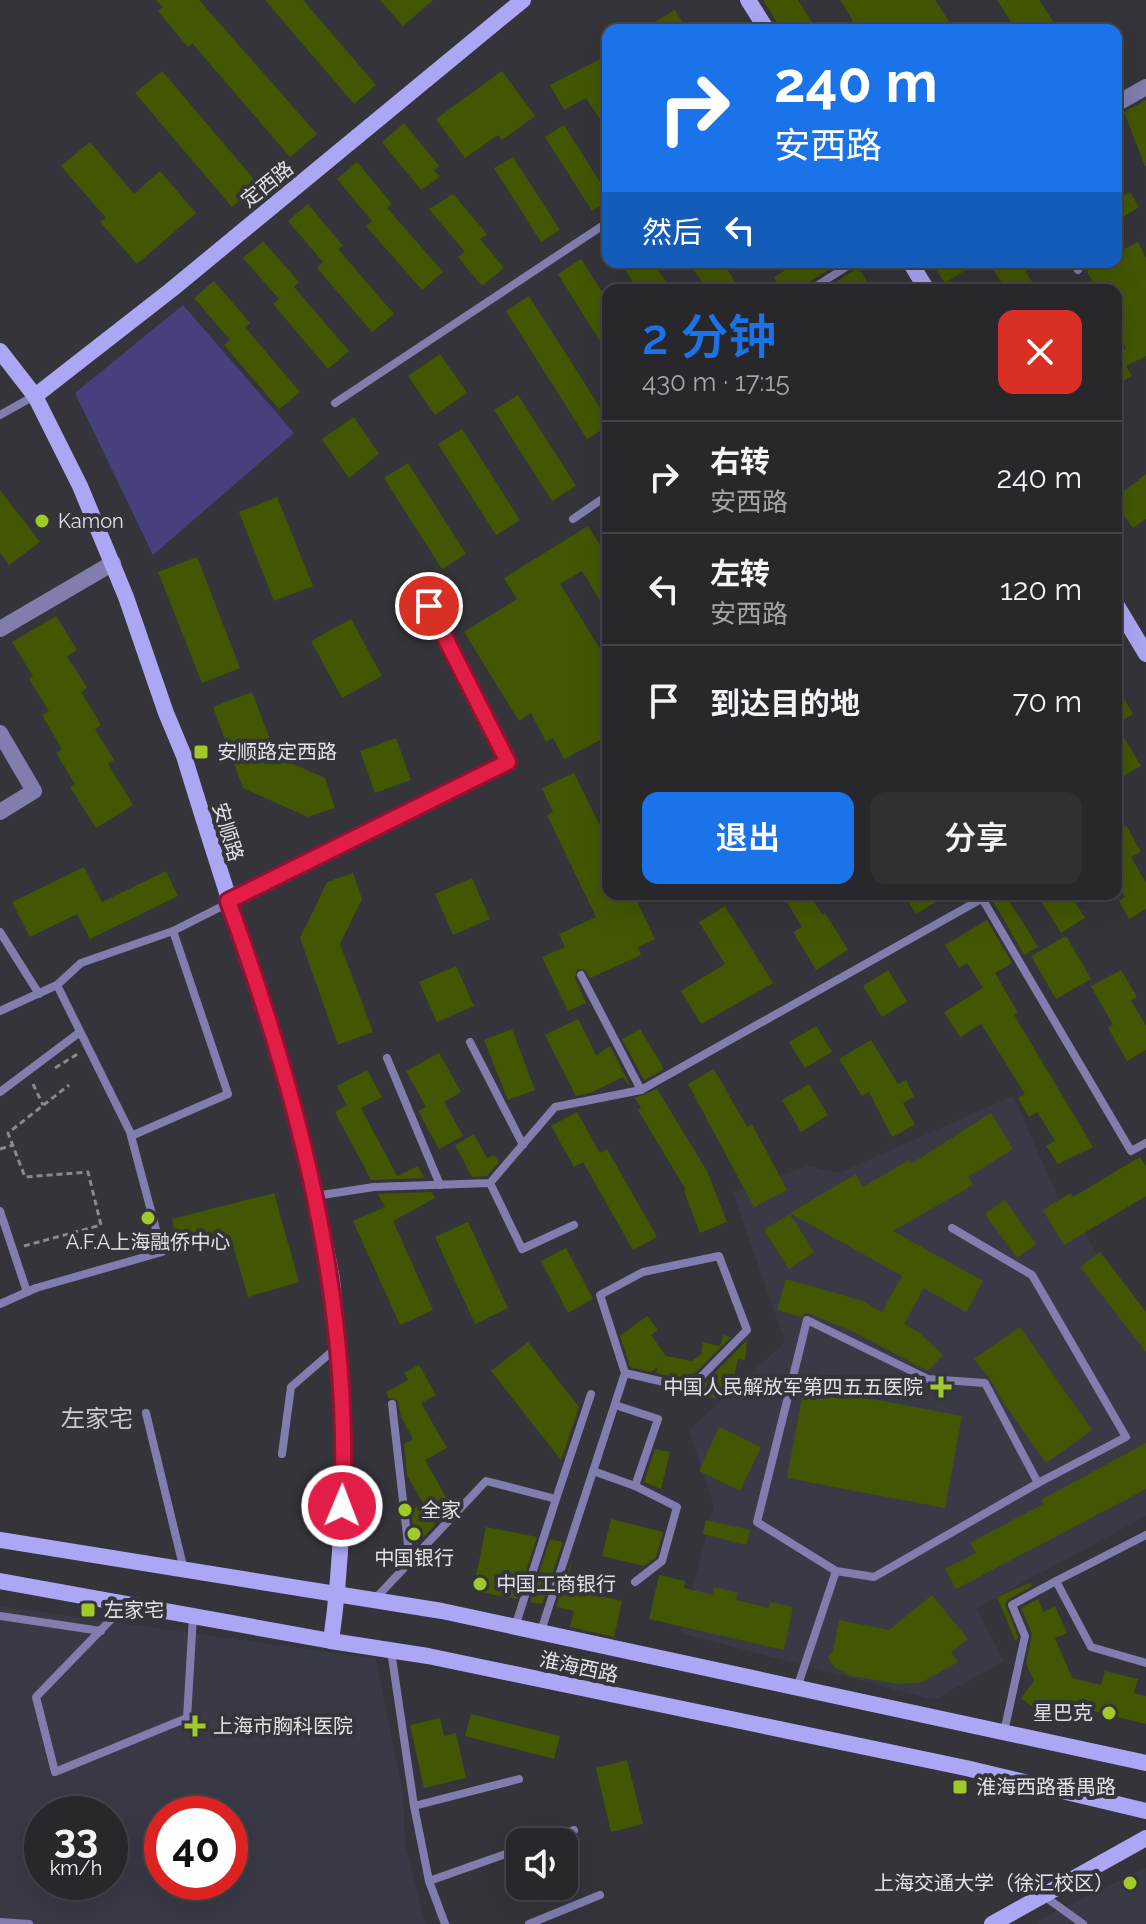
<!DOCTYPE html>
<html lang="zh">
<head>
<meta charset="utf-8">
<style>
  :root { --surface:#27272c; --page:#2f2f34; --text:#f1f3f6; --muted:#a4a5a9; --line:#434448; --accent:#1a73e8 }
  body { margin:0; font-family:Raleway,"Noto Sans SC",sans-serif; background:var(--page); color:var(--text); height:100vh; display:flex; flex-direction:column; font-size:30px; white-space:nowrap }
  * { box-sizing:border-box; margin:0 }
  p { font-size:26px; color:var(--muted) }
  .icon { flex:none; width:44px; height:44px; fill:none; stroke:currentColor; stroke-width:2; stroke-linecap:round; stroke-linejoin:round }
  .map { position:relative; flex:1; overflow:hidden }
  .sheet { position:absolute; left:602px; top:284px; width:520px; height:616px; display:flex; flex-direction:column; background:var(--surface); border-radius:16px; box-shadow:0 8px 32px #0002,0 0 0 2px var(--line) }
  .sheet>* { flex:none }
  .top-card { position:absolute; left:602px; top:24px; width:520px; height:244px; border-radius:16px; box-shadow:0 8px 32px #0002,0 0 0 2px var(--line); background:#1a73e8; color:#fff; overflow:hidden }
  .fabs { position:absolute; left:506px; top:1828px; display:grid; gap:16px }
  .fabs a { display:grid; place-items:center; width:72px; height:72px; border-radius:16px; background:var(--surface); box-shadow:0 8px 32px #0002,0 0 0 2px var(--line); font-size:40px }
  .speed { position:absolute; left:24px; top:1796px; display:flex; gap:16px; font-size:40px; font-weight:700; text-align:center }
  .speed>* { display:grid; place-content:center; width:104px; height:104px; border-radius:50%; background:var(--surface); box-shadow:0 8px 32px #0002,0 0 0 2px var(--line); line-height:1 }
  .speed small { font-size:20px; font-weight:400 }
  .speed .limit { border:12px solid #d22; background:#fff; color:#111 }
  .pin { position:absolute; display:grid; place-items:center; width:68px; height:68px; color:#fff; margin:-34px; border:4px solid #fff; border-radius:50%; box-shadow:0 2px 8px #0007 }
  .me { position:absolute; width:88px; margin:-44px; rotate:1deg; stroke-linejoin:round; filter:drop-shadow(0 0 6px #0008) }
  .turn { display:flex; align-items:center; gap:28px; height:168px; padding:0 40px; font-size:36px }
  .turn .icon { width:104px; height:104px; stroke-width:2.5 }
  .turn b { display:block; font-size:56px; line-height:68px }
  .then { display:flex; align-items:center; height:76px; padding:0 40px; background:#0003; gap:16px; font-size:30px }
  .round { display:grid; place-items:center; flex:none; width:84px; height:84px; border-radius:16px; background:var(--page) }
  .overview { display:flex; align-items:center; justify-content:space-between; height:136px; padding:0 40px }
  h1 { font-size:48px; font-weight:600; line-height:60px; color:var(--accent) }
  .cta { display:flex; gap:16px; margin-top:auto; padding:16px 40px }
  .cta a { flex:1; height:92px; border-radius:16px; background:var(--accent); color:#fff; font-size:32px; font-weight:600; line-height:92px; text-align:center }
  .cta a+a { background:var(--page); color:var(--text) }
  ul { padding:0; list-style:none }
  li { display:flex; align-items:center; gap:24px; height:112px; padding:0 40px; border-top:2px solid var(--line) }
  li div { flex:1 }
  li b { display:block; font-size:30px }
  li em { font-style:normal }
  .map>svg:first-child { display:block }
</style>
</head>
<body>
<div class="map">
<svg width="1146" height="1924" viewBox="0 0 1146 1924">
  <rect width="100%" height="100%" fill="#34343a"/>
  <g fill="#3a3a47" fill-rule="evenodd">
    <path d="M1013,1096l50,113 21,22 62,113v172l-170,92 28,53 -70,39 -253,-67 33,-127 -25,-76 96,-88 -52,-150 75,-26 31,7z"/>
    <path d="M0,1606l376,53 27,134 2,51 20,80h-425zM42,1814h68v68h-68zM162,1814h68v68h-68z"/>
    <path d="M1146,1868v56h-109l3,-5z"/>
  </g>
  <path fill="#46407c" d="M183,305l111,128 -141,122 -78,-162z"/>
  <g fill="#435703">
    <path d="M156,0h43l118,134 -27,23 -98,-114 -4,4 -30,-36 5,-4z"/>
    <path d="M265,0h38l73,85 -22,19z"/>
    <path d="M380,0h53l-30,26z"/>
    <path d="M763,0h35l19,30h-35z"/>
    <path d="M840,0h95l20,30h-116l14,-9z"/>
    <path d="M997,0h42l20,30h-43z"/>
    <path d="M675,10l12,20h-46z"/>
    <path d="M608,55v76l-22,-33 -22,12 -14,-25z"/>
    <path d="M162,71l96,113 -26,23 -97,-114z"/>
    <path d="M502,71l33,45 -33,24 -4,-5 -33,23 -29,-39z"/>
    <path d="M1146,100v66h-1l-21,-54z"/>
    <path d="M404,123l35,43 -5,4 6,7 -19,13 -39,-48z"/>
    <path d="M564,125l44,70v5l-16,11 -47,-74z"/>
    <path d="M90,142l44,52 26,-23 36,42 -59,51 -37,-42 6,-4 -45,-52z"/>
    <path d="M513,157l47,73 -19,12 -47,-74z"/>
    <path d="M357,162l35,42 -5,4 56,64 -21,18 -56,-64 6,-5 -35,-42z"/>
    <path d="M1130,192l9,15 -23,15v-21z"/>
    <path d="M453,194l34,40 -7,5 24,29 -22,18 -24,-29 7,-5 -36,-43z"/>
    <path d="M308,204l35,42 -5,3 56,65 -22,18 -55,-64 6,-6 -35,-41z"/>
    <path d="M263,241l36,41 -5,5 55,64 -21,18 -55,-65 6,-5 -36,-41z"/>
    <path d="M1138,242l8,16v98l-20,10 6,10 -16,9v-35l2,3 8,-5 -10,-20v-38h-19l-15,-28h34v-9z"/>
    <path d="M581,259l27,42v53l-50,-80z"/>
    <path d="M620,262h33l18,28h-33z"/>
    <path d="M689,262h34l17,28h-33z"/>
    <path d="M798,262h43l-35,22 -3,6h-21l-8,-13z"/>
    <path d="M931,262h47l-33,21z"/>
    <path d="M989,262h31l17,28h-31z"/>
    <path d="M858,267l14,23h-49l35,-22z"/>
    <path d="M214,281l36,42 -5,4 55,65 -21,17 -55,-64 6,-5 -36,-42z"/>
    <path d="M529,296l79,124v6l-21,13 -81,-128z"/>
    <path d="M440,354l27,39 -32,22 -27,-39z"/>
    <path d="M518,395l58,91 -24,15 -58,-91z"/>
    <path d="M354,417l25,37 -30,24 -27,-39z"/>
    <path d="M462,429l58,91 -24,15 -58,-91z"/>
    <path d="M408,463l58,91 -24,15 -58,-91z"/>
    <path d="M1146,474v45l-13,9 -17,-24v-7z"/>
    <path d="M0,490l40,52 -31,23 -9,-12z"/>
    <path d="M277,497l36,89 -39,15 -35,-89z"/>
    <path d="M588,526l20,32v55l-26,-42 -22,13 48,78v74l-44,23 -11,-21 -7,4 -15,-29 -12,8 -55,-89 53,-33 -13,-21z"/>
    <path d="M197,557l43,111 -38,15 -44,-111z"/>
    <path d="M56,616l21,34 -10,6 20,32 -6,4 20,33 -6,4 19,31 -6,4 25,41 -37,23 -26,-41 5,-3 -19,-31 6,-4 -20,-34 7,-4 -20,-32 4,-3 -21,-34z"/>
    <path d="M351,619l31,57 -40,22 -31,-57z"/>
    <path d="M1116,685l17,29 -17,10 25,42 -25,14z"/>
    <path d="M252,692l25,65 48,21 10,30 -27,9 -65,-29 -30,-81z"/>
    <path d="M396,738l15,42 -36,13 -15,-42z"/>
    <path d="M574,773l34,69v52h25l22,45 -17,8 3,8 -51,23 -5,-8 -8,-1 -2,9 11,25 -18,8 -26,-54 23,-10 -6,-13 37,-17 -49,-102 6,-3 -11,-24z"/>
    <path d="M1126,825l15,27 -10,5 15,26v26l-17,10 -10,-18 6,-4 -9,-15v-52z"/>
    <path d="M84,867l18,35 64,-31 12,25 -88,43 -13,-25 -47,23 -18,-35z"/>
    <path d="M353,873l9,26 -22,45 33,88 -35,13 -38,-107 27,-56z"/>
    <path d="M472,878l18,41 -37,16 -18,-41z"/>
    <path d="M782,894h28l12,21 3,-2 23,37 -32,20 -23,-38 9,-5z"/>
    <path d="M904,894h45l-33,20z"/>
    <path d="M989,894h16l33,53 -14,8z"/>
    <path d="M1037,894h33l15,24 -24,15z"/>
    <path d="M725,906l48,77 -72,41 -20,-33 44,-27 -26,-42z"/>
    <path d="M987,920l25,43 -17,10 23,40 -4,2 79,132 -35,17 -12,-18 9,-5 -18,-29 -8,5 -11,-19 7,-4 -44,-70 -21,13 -16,-25 39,-24 -16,-25 -8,5 -14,-23z"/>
    <path d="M1066,936l25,43 -35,20 -25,-43z"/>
    <path d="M456,966l18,40 -37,16 -18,-40z"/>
    <path d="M888,970l19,32 -25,15 -19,-31z"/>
    <path d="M1121,970l16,27 -6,3 15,26v24l-19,11 -19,-34 5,-2 -22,-39z"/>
    <path d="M578,1019l18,36 14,-9 20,39h-2l-5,-8 -33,16 -14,3 -31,-61z"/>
    <path d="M816,1026l16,26 -27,16 -16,-26z"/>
    <path d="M512,1029l23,61 -27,10 -24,-60z"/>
    <path d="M640,1029l24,40 -20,11 -22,-41z"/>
    <path d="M871,1040l27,44 8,-4 8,17 -11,6 12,22 -23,12 -23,-45 -7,4 -23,-37z"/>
    <path d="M439,1053l22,39 -17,10 19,34 -24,13 -21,-38 8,-4 -20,-36z"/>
    <path d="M714,1069l33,58 5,-3 35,66 -33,17 -66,-123z"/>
    <path d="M367,1070l15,27 -21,11 36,68 21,-10 6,12 -53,2 -36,-68 12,-7 -10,-19z"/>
    <path d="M809,1084l19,31 -27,17 -19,-32z"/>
    <path d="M657,1089l50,82 20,51 -27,11 -16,-42 2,-1 -48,-80 3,-2 -6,-10z"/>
    <path d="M577,1112l23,41 7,-4 50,88 -24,13 -50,-88 -9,5 -23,-41z"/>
    <path d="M991,1113l22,36 -45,28 5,8 -80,46 90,50 -17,31 -42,-24 -20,36 14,8 25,23 -15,16 -74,-39 -44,-18 -5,-1 -4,4 -24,-7 9,-31 77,22 19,11 20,-36 -112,-63 66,-39 7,13 46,-27 2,4z"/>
    <path d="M474,1134l13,24 7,-3 5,7 -12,14 -15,1 -17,-32z"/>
    <path d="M1140,1157l6,9v30l-82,49 -21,-35 27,-17 3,4z"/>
    <path d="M432,1192l3,6 -42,23 40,89 -33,15 -47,-104 32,-14 -7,-13z"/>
    <path d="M274,1193l25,89 -51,15 -18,-61 -51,12 -7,-29z"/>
    <path d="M1005,1200l31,44 -19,14 -32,-44z"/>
    <path d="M790,1214l24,38 -25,17 -25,-39z"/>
    <path d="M468,1222l40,86 -33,16 -40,-87z"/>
    <path d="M566,1248l27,51 -25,14 -27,-52z"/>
    <path d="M1100,1252l46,60v40l-66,-85z"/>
    <path d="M647,1316l11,14 -7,5 15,21 26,5 9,-7 2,-12 17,4 3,-11 8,2 -43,43 -32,-7 2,-6 -7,5 -21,-5 -10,-31z"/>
    <path d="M1020,1327l72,103 -46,33 -45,-64 -10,-19 -17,-21z"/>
    <path d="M747,1340l-2,20 -7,-1 -5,22 -5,-1 -3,15 -7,-1 -1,4h-5l-18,-4z"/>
    <path d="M528,1342l51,65 -18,53 -70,-89z"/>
    <path d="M419,1365l17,30 -15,8 26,45 -22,12 25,44 -20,11 5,10 -19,20 -5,-35 12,-7 -16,-28 -3,-31 9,-5 -12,-22 -3,-16 -9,-3 -3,-6 22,-12 -4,-7z"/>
    <path d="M804,1386l158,30 -17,92 -158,-30z"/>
    <path d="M719,1427l42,20 -21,44 -41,-20z"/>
    <path d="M1146,1443v46l-190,100 -11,-20 31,-16 -6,-10 73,-39 -2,-4z"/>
    <path d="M655,1449l15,3 -9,37 -17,-7z"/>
    <path d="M611,1519l52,13 -7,25 -12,9 -42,-10z"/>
    <path d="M706,1520l44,10 -4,15 -43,-11z"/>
    <path d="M486,1527l51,10 -20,62 -44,-8z"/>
    <path d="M550,1539l13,3 -21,62 -12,-2z"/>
    <path d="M572,1560l-6,28 56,13 -8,36 -44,-10 4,-16 -18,-4z"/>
    <path d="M659,1575l26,6 -1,7 29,7 1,-8 24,6 -2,7 33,8 1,-6 23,5 -9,43 -135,-31z"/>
    <path d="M1030,1583l2,3 -23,13 -4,5 13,33 -2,5 -19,-45z"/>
    <path d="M932,1595l36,44 -17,13 7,10 -36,20 -23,2 -47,-8 -18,-9 -6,-10 5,-6 6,-31 50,10z"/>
    <path d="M1038,1599l5,13 12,-6 12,27 -12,5 17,40 29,7 4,-14 33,8 -4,14 12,3v28l-72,-18 -16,20 -37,-28 13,-17 -8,-17 6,-30 -11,-26z"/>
    <path d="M471,1714l89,22 -6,23 -89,-23z"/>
    <path d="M440,1718l4,18 12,-3 10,45 -42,10 -14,-63z"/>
    <path d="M627,1760l16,64 -32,8 -15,-64z"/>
  </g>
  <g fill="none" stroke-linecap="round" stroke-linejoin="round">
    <g stroke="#898a8f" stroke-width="3" stroke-dasharray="6 4" stroke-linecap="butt">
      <path d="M55,1068l24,-15"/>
      <path d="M33,1084l10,21"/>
      <path d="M0,1149l13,-4"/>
      <path d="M24,1246l77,-21 -13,-53 -63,5 -17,-44 61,-48"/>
    </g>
    <g stroke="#817eaf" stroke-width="8">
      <path d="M1074,262l4,8"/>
      <path d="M810,290l44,-28"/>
      <path d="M335,403l273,-181"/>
      <path d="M0,415l34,-19"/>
      <path d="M573,519l35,-24"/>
      <path d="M980,895l151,256 15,-8"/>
      <path d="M0,932l39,62"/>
      <path d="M581,975l60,115"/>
      <path d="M0,1011l57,-26 24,-22 92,-32 335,-169 -79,-156"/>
      <path d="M470,1042l53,103"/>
      <path d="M387,1058l53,127"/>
      <path d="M0,1092l80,-60"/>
      <path d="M131,1136l97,-42 -55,-163"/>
      <path d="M490,1183l32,66 52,-24"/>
      <path d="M315,1196l59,-9 116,-4 65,-76 86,-17 342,-192"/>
      <path d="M0,1211l27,81"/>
      <path d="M952,1228l80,47 94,162 -88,46"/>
      <path d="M0,1304l36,-16 126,-36 -32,-120 -73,-147"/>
      <path d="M392,1404l18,158"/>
      <path d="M615,1405l43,14 -23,67 42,21 -15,54 -27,21"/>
      <path d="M146,1413l38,157"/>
      <path d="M282,1454l9,-67 45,-39"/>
      <path d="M593,1471l42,15"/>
      <path d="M556,1499l35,-105"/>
      <path d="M1056,1581l90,-46"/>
      <path d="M374,1600l112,-119 70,18 -41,128"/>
      <path d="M126,1604l-90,93 19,75 132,-54 6,-102"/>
      <path d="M0,1616l101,15"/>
      <path d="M541,1631l84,-258 -25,-78 43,-23 76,-16 28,74 -57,58 -65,-15"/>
      <path d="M391,1651l23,155 15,75 16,43"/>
      <path d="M797,1688l39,-117 -79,-49 50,-202 121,59 57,4 53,100 -164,94 -38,-6"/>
      <path d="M1004,1732l21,-96 -13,-31 44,-24 35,66 55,16"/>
      <path d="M414,1806l105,-27"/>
      <path d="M539,1842l35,-12"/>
      <path d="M429,1881l91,-32"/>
      <path d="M1044,1896l39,28"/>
      <path d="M0,1922l29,2"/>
      <path d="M529,1924l71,-29"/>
    </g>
    <g stroke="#817eaf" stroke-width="16">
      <path d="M1116,104l30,-17"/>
      <path d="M0,629l113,-66"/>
      <path d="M0,733l34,58 -34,21"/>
    </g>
    <g stroke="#aca7f5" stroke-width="16">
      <path d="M748,0l19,30"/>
      <path d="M910,262l17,28"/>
      <path d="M0,351l35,45 45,90 46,111 40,116 18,43c52,172 115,341 147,518 4,23 4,48 6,72 8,98 8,197 -6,295"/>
      <path d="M35,396l136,-106 352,-290"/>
      <path d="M1116,604l30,50"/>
      <path d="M0,1540l442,71 704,152"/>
      <path d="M0,1581l331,60 97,15 538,112 180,43"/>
      <path d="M992,1924l154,-86"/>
    </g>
  </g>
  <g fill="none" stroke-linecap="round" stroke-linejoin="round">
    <defs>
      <path id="route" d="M342,1506c10,-207 -44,-412 -114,-605l280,-139 -79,-156"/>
    </defs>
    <use href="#route" stroke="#92132f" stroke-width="20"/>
    <use href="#route" stroke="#e11d48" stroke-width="14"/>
  </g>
  <g fill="#a1c92a" stroke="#34343a" stroke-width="3">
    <circle cx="42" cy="521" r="8"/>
    <rect x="193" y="744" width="16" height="16" rx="4"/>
    <circle cx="148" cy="1218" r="8"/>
    <path d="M937 1375h8v8h8v8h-8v8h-8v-8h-8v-8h8z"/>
    <circle cx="405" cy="1510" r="8"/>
    <circle cx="414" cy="1534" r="8"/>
    <circle cx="480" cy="1584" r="8"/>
    <rect x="80" y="1602" width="16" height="16" rx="4"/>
    <circle cx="1109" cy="1713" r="8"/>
    <path d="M191 1714h8v8h8v8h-8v8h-8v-8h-8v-8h8z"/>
    <rect x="952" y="1779" width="16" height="16" rx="4"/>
    <circle cx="1130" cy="1883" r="8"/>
  </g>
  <g text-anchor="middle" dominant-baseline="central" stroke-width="8" stroke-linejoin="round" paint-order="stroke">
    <g font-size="20" fill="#e1e2e6" stroke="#34343a">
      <text transform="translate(267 184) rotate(-39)">定西路</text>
      <text transform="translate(228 832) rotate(73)">安顺路</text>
      <text transform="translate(579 1667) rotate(12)">淮海西路</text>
    </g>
    <g font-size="20" fill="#e1e2e6" stroke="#34343a" text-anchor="start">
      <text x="58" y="521">Kamon</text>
      <text x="217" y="752">安顺路定西路</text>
      <text x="148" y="1242" text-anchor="middle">A.F.A上海融侨中心</text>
      <text x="923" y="1387" text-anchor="end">中国人民解放军第四五五医院</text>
      <text x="421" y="1510">全家</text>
      <text x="414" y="1558" text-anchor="middle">中国银行</text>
      <text x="496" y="1584">中国工商银行</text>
      <text x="104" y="1610">左家宅</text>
      <text x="1093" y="1713" text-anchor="end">星巴克</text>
      <text x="213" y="1726">上海市胸科医院</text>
      <text x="976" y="1787">淮海西路番禺路</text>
      <text x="1114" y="1883" text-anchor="end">上海交通大学（徐汇校区）</text>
    </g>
    <g font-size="24" fill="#cacad2" stroke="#34343a">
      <text x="97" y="1418">左家宅</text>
    </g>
  </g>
</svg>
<div class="fabs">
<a><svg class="icon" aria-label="sound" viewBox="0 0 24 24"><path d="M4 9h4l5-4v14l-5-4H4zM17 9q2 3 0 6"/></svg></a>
</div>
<div class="speed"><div>33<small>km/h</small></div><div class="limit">40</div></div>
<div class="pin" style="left:429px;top:606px;background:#d93025"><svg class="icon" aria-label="arrive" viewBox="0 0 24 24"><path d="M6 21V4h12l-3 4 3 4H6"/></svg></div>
<svg class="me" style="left:342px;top:1506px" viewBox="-20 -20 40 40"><circle r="17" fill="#e11d48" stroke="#fff" stroke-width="3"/><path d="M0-11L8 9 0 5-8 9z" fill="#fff"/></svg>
<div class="top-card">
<div class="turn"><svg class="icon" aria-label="right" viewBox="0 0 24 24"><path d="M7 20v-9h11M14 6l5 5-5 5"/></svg><div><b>240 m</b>安西路</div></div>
<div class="then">然后<svg class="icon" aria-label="left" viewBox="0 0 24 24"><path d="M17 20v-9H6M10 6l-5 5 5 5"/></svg></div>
</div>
<section class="sheet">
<div class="overview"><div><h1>2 分钟</h1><p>430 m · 17:15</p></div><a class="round" style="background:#d93025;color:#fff"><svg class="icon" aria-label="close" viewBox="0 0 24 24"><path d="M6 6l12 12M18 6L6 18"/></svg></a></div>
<ul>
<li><svg class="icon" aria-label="right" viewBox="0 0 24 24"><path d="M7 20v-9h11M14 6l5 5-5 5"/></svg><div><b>右转</b><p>安西路</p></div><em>240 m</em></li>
<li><svg class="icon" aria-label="left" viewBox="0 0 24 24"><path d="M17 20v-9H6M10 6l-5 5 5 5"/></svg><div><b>左转</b><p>安西路</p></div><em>120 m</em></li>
<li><svg class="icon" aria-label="arrive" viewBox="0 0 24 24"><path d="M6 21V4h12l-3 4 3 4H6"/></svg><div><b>到达目的地</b></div><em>70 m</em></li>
</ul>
<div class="cta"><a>退出</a><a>分享</a></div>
</section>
</div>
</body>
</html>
